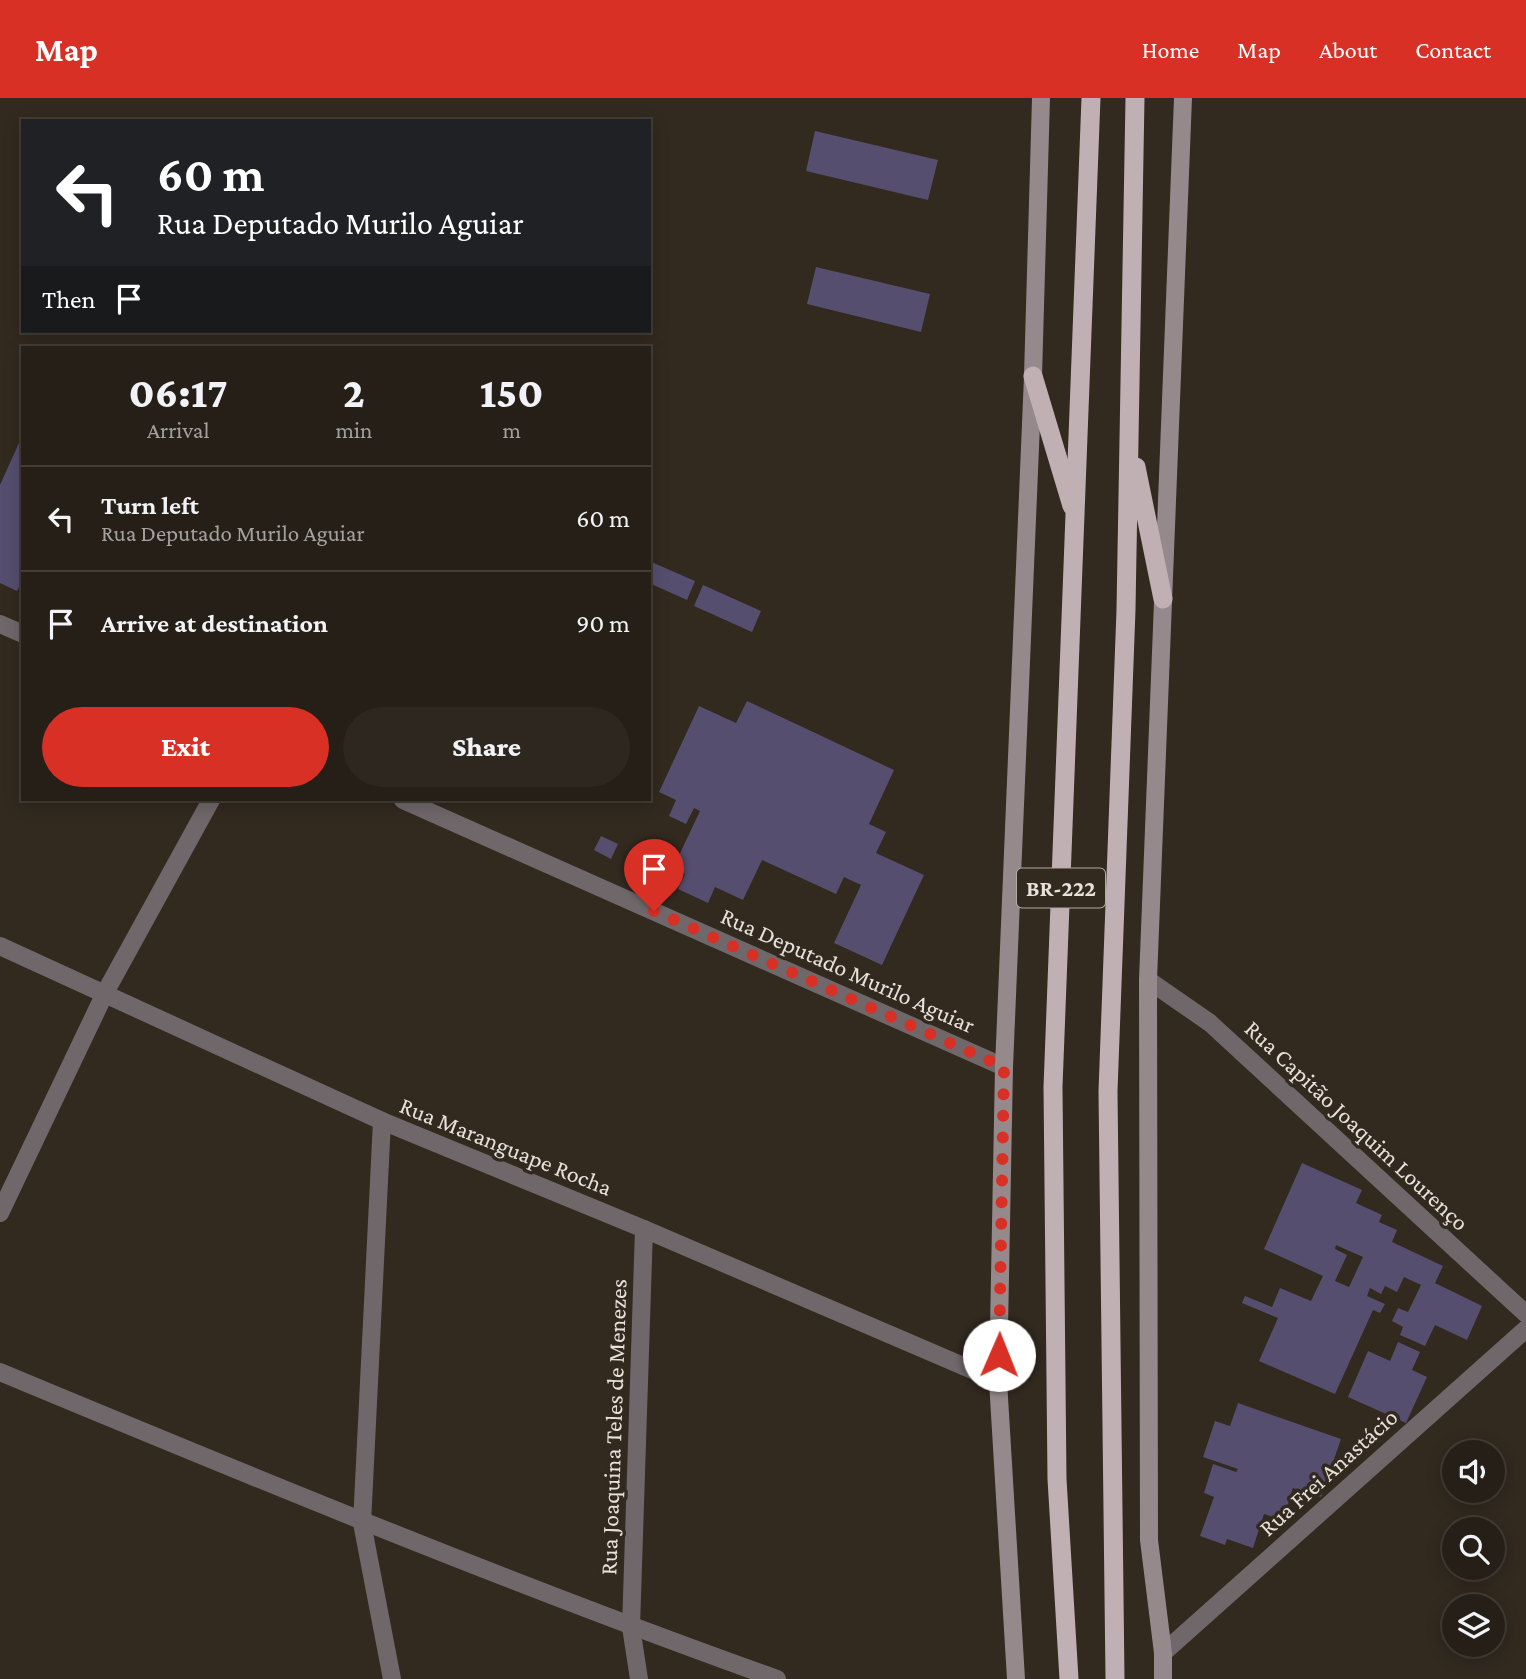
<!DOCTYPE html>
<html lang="en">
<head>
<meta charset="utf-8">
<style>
  :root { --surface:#261f17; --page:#2e2720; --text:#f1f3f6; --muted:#a4a2a1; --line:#423d36; --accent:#d93025 }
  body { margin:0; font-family:"Crimson Pro",serif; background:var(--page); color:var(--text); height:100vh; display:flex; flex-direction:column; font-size:26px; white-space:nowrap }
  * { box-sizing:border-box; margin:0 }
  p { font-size:23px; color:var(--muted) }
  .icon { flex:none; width:38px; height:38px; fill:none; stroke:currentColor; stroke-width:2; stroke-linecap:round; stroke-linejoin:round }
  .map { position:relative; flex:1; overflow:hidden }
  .details { position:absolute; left:21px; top:248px; width:630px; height:455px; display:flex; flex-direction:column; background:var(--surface); border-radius:0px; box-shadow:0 4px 18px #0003,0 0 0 2px var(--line) }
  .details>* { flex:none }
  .hud { position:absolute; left:21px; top:21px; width:630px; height:214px; border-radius:0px; box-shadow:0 4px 18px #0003,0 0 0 2px var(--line); background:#202124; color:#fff; overflow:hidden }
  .buttons { position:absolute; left:1442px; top:1342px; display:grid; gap:14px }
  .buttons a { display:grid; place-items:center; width:63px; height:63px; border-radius:50%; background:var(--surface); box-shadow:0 4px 18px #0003,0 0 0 2px var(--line); font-size:35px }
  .pin { position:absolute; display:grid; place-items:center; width:60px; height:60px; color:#fff; margin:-72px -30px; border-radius:50% 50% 50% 0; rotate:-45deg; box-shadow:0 0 7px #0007 }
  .pin .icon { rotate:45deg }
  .me { position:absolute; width:77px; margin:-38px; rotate:1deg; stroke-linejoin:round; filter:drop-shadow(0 0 5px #0008) }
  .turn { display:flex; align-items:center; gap:24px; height:147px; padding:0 21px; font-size:32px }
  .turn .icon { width:91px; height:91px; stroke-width:2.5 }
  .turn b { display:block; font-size:49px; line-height:60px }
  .then { display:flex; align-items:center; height:66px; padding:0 21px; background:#0003; gap:14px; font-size:26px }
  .eta { display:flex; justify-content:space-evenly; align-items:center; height:119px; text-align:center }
  .eta b { font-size:42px; font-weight:800; line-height:49px }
  .primary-button { display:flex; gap:14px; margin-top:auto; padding:14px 21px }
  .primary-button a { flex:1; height:80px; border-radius:42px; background:var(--accent); color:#fff; font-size:28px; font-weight:800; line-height:80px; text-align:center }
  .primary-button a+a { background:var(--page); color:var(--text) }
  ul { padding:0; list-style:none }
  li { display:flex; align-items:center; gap:21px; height:105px; padding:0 21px; border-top:2px solid var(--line) }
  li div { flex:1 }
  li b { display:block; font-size:26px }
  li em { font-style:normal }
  header { display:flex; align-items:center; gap:42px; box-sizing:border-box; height:98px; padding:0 35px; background:var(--accent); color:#fff }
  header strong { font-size:33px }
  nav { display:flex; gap:38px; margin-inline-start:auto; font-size:24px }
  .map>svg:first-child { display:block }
</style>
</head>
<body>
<header>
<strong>Map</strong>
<nav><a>Home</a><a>Map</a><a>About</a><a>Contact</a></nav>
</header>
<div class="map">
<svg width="1526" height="1581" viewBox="0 0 1526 1581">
  <rect width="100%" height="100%" fill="#32291f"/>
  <g fill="#554e6e" fill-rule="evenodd">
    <path d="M815,33l123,29 -10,40 -122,-29z"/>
    <path d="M816,169l114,27 -9,38 -114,-28z"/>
    <path d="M23,336v145l-6,12 -17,-8v-98z"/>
    <path d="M649,463l46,20 -8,19 -38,-17z"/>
    <path d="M703,487l58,26 -9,21 -58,-26z"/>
    <path d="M747,603l147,69 -25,54 17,8 -10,21 48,22 -42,90 -48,-22 27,-58 -17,-8 -8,17 -74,-34 -19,40 -28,-13 -7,16 -30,-14 7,-15 -12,-6 27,-57 -6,-3 -8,16 -17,-8 7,-16 -17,-8 40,-86 37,17z"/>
    <path d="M601,738l17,8 -7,15 -17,-9z"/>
    <path d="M1302,1065l60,27 -6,13 26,12 -3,7 18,8 -5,12 51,24 -8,17 47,23 -15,34 -32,-15 -10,21 -25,-11 3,-8 -11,-6 6,-13 10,4 13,-27 -17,-8 -7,15 -12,-6 -4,8 -11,-6 -3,8 18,8 -5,9 -7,-3 -38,84 -76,-33 19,-43 -36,-15 3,-7 27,11 8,-19 31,13 12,-25 -59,-27zM1336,1147l27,12 -14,30 -14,-6 12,-26 -12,-6z"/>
    <path d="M1398,1244l22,10 -8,18 15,7 -21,46 -58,-26 20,-46 22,10z"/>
    <path d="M1238,1305l103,36 -20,58 -28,-9 -10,32 -19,-6 -11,34 -26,-9 -2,6 -25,-9 14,-39 -10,-4 9,-29 23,8 2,-3 -35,-12 12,-36 15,5z"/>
  </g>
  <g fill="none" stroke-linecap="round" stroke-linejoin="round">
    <g stroke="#6f6769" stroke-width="18">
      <path d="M0,526l23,10"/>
      <path d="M403,702l601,267"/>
      <path d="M0,848l382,175 262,108 354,152"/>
      <path d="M382,1023l-20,402 30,156"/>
      <path d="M0,1115l106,-222 105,-191"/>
      <path d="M0,1274c257,107 514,213 777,307"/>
      <path d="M1163,1555l363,-324"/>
      <path d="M639,1581l-8,-52 13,-398"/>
    </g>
    <path stroke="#6f6769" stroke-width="18" d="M1148,882l62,43 316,291"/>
    <g stroke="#95898c" stroke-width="18">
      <path d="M1016,1581l-18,-298 6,-314 29,-691 8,-278"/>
      <path d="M1163,1581v-26l-14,-113 -1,-560 35,-882"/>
    </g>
    <g stroke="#c0afb3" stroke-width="19">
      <path d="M1033,278l39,130"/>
      <path d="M1136,369l27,132"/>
      <path d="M1069,1581l-12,-200 -4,-392 38,-989"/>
      <path d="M1115,1581l-7,-588 18,-481 9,-512"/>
    </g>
  </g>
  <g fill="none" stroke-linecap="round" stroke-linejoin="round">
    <path stroke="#d93025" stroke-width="12" stroke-dasharray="0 21.6" d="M654,813l350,156 -5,288"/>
  </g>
  <g text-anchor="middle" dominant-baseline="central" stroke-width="7" stroke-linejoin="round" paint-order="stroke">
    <rect fill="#32291f" stroke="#b1aaa2" stroke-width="2" x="1017" y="770.5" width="88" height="39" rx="5"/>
    <g font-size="23" font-weight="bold" fill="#e7e1da">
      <text x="1061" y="790">BR-222</text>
    </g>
    <g font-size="24" fill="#e7e1da" stroke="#32291f">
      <text transform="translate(848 872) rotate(24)">Rua Deputado Murilo Aguiar</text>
      <text transform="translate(1357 1027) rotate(43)">Rua Capitão Joaquim Lourenço</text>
      <text transform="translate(506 1048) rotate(22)">Rua Maranguape Rocha</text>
      <text transform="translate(613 1329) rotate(-88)">Rua Joaquina Teles de Menezes</text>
      <text transform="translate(1328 1374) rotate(-42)">Rua Frei Anastácio</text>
    </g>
  </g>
</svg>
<div class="buttons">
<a><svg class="icon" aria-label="sound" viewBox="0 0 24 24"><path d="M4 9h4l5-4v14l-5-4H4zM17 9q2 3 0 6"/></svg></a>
<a><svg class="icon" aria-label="search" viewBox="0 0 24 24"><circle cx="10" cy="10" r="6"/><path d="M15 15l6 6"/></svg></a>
<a><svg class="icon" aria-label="layers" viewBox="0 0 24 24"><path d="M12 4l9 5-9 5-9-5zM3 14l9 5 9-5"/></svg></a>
</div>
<div class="pin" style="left:654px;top:813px;background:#d93025"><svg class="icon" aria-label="arrive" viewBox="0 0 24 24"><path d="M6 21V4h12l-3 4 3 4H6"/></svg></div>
<svg class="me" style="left:999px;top:1257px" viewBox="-20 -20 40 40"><circle r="19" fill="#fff"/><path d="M0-13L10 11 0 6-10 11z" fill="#d93025"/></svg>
<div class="hud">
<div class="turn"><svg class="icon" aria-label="left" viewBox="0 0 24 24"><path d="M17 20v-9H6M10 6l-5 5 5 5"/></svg><div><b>60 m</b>Rua Deputado Murilo Aguiar</div></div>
<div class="then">Then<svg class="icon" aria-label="arrive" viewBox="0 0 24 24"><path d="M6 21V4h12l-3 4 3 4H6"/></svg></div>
</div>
<section class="details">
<div class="eta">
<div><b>06:17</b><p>Arrival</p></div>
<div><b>2</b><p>min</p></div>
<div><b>150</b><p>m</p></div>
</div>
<ul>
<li><svg class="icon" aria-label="left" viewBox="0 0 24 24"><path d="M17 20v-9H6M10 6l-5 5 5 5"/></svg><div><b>Turn left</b><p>Rua Deputado Murilo Aguiar</p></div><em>60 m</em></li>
<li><svg class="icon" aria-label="arrive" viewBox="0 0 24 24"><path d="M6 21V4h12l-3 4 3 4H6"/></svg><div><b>Arrive at destination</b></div><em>90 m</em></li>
</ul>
<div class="primary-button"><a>Exit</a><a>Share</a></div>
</section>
</div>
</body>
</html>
